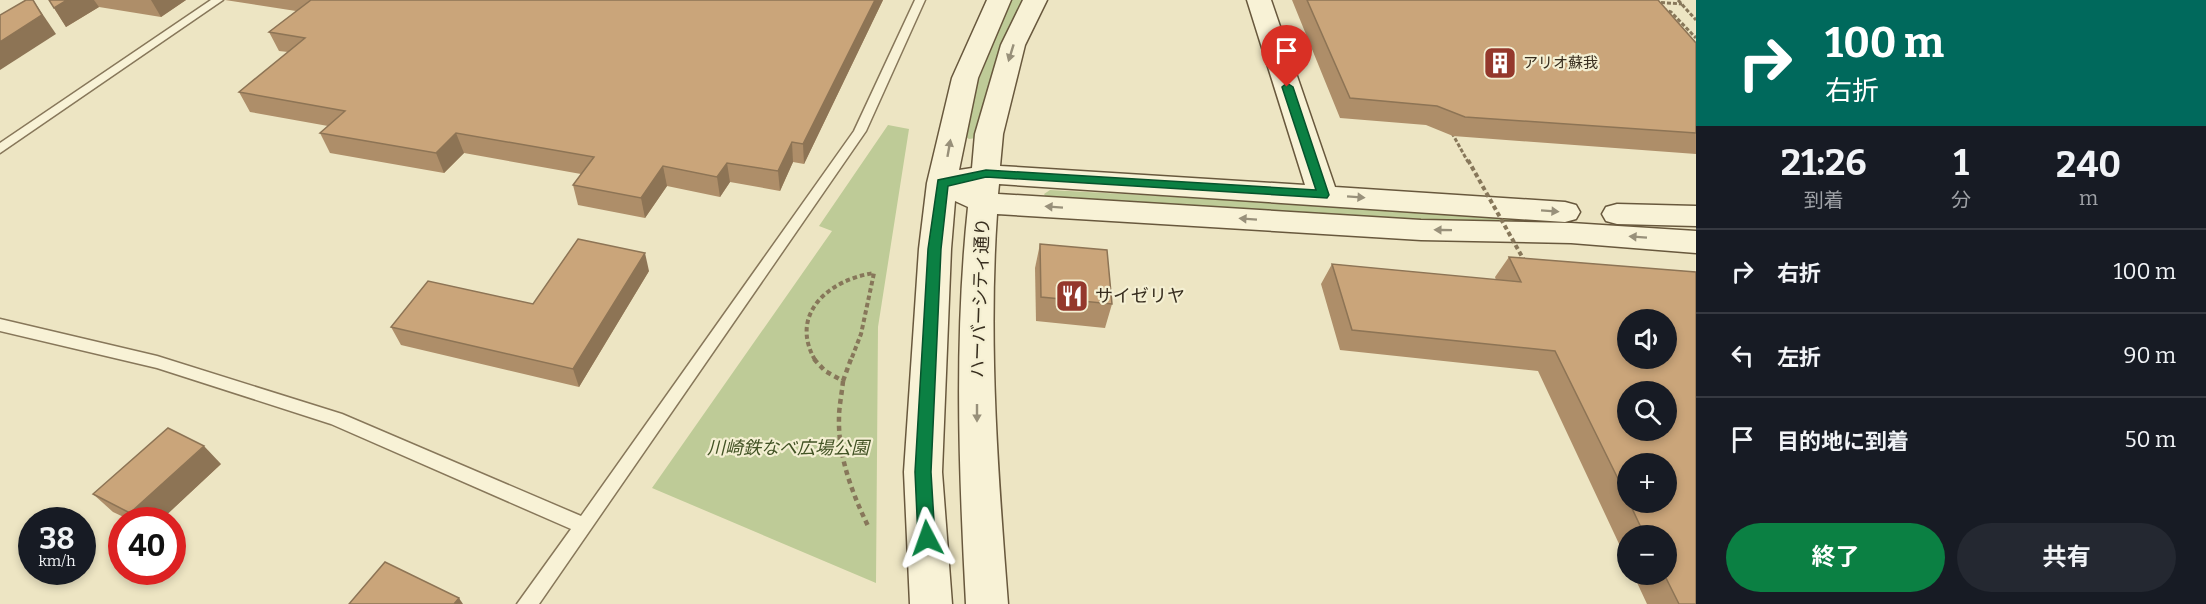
<!DOCTYPE html>
<html lang="ja">
<head>
<meta charset="utf-8">
<style>
  :root { --surface:#171b24; --page:#242831; --text:#f1f3f6; --muted:#9ea1a6; --line:#363941; --accent:#0b8043 }
  body { margin:0; font-family:Bitter,"Noto Sans JP",serif; background:var(--page); color:var(--text); height:100vh; display:flex; flex-direction:column; font-size:22px; white-space:nowrap }
  * { box-sizing:border-box; margin:0 }
  p { font-size:20px; color:var(--muted) }
  .icon { flex:none; width:33px; height:33px; fill:none; stroke:currentColor; stroke-width:2; stroke-linecap:round; stroke-linejoin:round }
  .map { position:relative; flex:1; overflow:hidden }
  .details { display:flex; flex-direction:column; background:var(--surface); width:510px }
  .details>* { flex:none }
  .top-card { background:#00695c; color:#fff; overflow:hidden }
  .fabs { position:absolute; left:1617px; top:309px; display:grid; gap:12px }
  .fabs a { display:grid; place-items:center; width:60px; height:60px; border-radius:50%; background:var(--surface); box-shadow:0 3px 9px #0003; font-size:30px }
  .speed { position:absolute; left:18px; top:507px; display:flex; gap:12px; font-size:30px; font-weight:700; text-align:center }
  .speed>* { display:grid; place-content:center; width:78px; height:78px; border-radius:50%; background:var(--surface); box-shadow:0 3px 9px #0003; line-height:1 }
  .speed small { font-size:15px; font-weight:400 }
  .speed .limit { border:9px solid #d22; background:#fff; color:#111 }
  .pin { position:absolute; display:grid; place-items:center; width:51px; height:51px; color:#fff; margin:-62px -26px; border-radius:50% 50% 50% 0; rotate:-45deg; box-shadow:0 0 6px #0007 }
  .pin .icon { rotate:45deg }
  .me { position:absolute; width:66px; margin:-33px; rotate:356deg; stroke-linejoin:round; filter:drop-shadow(0 0 4px #0008) }
  .turn { display:flex; align-items:center; gap:21px; height:126px; padding:0 30px; font-size:27px }
  .turn .icon { width:78px; height:78px; stroke-width:2.5 }
  .turn b { display:block; font-size:42px; line-height:51px }
  .eta { display:flex; justify-content:space-evenly; align-items:center; height:102px; text-align:center }
  .eta b { font-size:36px; font-weight:700; line-height:42px }
  .cta { display:flex; gap:12px; margin-top:auto; padding:12px 30px }
  .cta a { flex:1; height:69px; border-radius:36px; background:var(--accent); color:#fff; font-size:24px; font-weight:700; line-height:69px; text-align:center }
  .cta a+a { background:var(--page); color:var(--text) }
  ul { padding:0; list-style:none }
  li { display:flex; align-items:center; gap:18px; height:84px; padding:0 30px; border-top:2px solid var(--line) }
  li div { flex:1 }
  li b { display:block; font-size:22px }
  li em { font-style:normal }
  main { display:flex; flex:1; min-height:0 }
  .map>svg:first-child { display:block }
</style>
</head>
<body>
<main>
<div class="map">
<svg width="1696" height="604" viewBox="0 0 1696 604">
  <rect width="100%" height="100%" fill="#ede5c3"/>
  <g fill="#becb97">
    <path d="M1011,0h12l-47,138 -7,1 -5,-3 11,-47z"/>
    <path d="M888,125l21,4 -31,198 -2,256 -224,-95 180,-257 -13,-5z"/>
    <path d="M1050,190c168,9 337,19 505,32 47,3 94,4 141,9v3l-649,-35 -3,-5z"/>
  </g>
  <g fill="none" stroke-linecap="round" stroke-linejoin="round">
    <defs>
      <g id="lane">
        <path d="M211,0h12l-223,153v-10z"/>
        <path d="M915,0h10l-59,131 -327,473h-22l54,-75 -240,-105 -174,-56 -157,-37v-12l157,37 185,58 239,102 273,-385z"/>
      </g>
      <g id="secondary">
        <path d="M987,0h24l-33,78 -19,92 13,-2 3,-34 26,-89 22,-45h24l-22,45 -22,89 -3,32 305,19 -58,-185h24l64,187 230,15 11,3 4,7 -4,7 -11,3 -566,-38 -1,10 423,26 150,3 125,8v22l-125,-10 -150,-3 -424,-26c-9,129 1,261 11,390h-42c-7,-132 -12,-265 2,-397l-13,-6 -4,48 -9,223 10,132h-42l-6,-132 15,-223 8,-66 25,-105z"/>
        <path d="M1617,204l79,2v20l-79,-2 -11,-3 -4,-7 4,-7z"/>
      </g>
    </defs>
    <use href="#lane" stroke="#87775a" stroke-width="3"/>
    <use href="#secondary" stroke="#68583d" stroke-width="3"/>
    <g stroke="#87775a" stroke-width="3" stroke-dasharray="4 2" stroke-linecap="butt">
      <path d="M1678,0l18,20"/>
      <path d="M1655,2l27,2"/>
      <path d="M1663,9l8,3 25,26"/>
    </g>
    <path stroke="#87775a" stroke-width="4" stroke-dasharray="4.5 3" stroke-linecap="butt" d="M815,360c-27,-47 16,-81 59,-87l-13,61 -10,26"/>
    <g stroke="#87775a" stroke-width="4.5" stroke-dasharray="5 4" stroke-linecap="butt">
      <path d="M814,359l11,12 18,10"/>
      <path d="M843,381c-1,12 -4,25 -4,37 -1,38 13,75 29,108"/>
      <path d="M843,381l8,-22"/>
    </g>
    <use href="#lane" fill="#f8f2d6" fill-rule="evenodd"/>
    <use href="#secondary" fill="#f8f2d6" fill-rule="evenodd"/>
    <path stroke="#87775a" stroke-width="3" stroke-dasharray="4 2" stroke-linecap="butt" d="M1452,133l16,29"/>
    <path stroke="#87775a" stroke-width="4" stroke-dasharray="4.5 3" stroke-linecap="butt" d="M1468,160l57,102"/>
  </g>
  <g fill="#ae8e69" fill-rule="evenodd">
    <path d="M49,0h137l-25,17 -62,-10 -33,20z"/>
    <path d="M225,0h658l-79,164 -11,-2 -13,29 -50,-9 -10,15 -53,-11 -22,32 -67,-13 -5,-20 8,-11 -117,-21 -20,20 -114,-20 -10,-20 8,-7 -78,-14 -11,-20 49,-40 -9,-1 -10,-19 27,-21z"/>
    <path d="M1292,0h366l38,43v111l-243,-18 -27,-11 -86,-7z"/>
    <path d="M1040,244l72,60 -7,24 -69,-7 -1,-53z"/>
    <path d="M1509,257l187,15v332h-49l-14,-30h33v-38h-38v27l-90,-192 -198,-21 -19,-66 11,-20 164,16 -1,-3zM1628,320h38v38h-38zM1628,392h38v38h-38zM1628,464h38v38h-38z"/>
    <path d="M649,271l-70,116 -178,-42 -10,-18 142,-23z"/>
    <path d="M221,464l-60,56h-31l-17,-8 -20,-18z"/>
  </g>
  <g fill="#8d7455">
    <path d="M33,0l23,34 -56,36v-28z"/>
    <path d="M67,0h27l5,7 -33,20 -12,-19z"/>
    <path d="M151,0h35l-25,17z"/>
    <path d="M875,0h8l-79,164 -1,-20z"/>
    <path d="M456,133l8,20 -20,20 -8,-20z"/>
    <path d="M792,142l1,20 -13,29 -2,-20z"/>
    <path d="M727,163l3,19 -10,15 -3,-20z"/>
    <path d="M663,166l4,20 -22,32 -4,-20z"/>
    <path d="M645,253l4,18 -70,116 -6,-18z"/>
    <path d="M204,446l17,18 -60,56h-22l-9,-7z"/>
    <path d="M459,598l4,6h-9z"/>
  </g>
  <g fill="#caa57a" stroke="#8d7455" stroke-width="1.5" fill-rule="evenodd">
    <path d="M26,0h7l9,15 -42,27v-27z"/>
    <path d="M49,0h18l-13,8z"/>
    <path d="M311,0h564l-72,144 -11,-2 -14,29 -51,-8 -10,14 -54,-11 -22,32 -68,-13 21,-28 -138,-24 -20,20 -116,-20 25,-22 -106,-19 66,-54 -36,-6z"/>
    <path d="M1307,0h351l38,43v90l-231,-16 -28,-11 -87,-8z"/>
    <path d="M578,239l67,14 -72,116 -182,-42 37,-46 105,23z"/>
    <path d="M1040,244l67,6 5,54 -71,-7z"/>
    <path d="M1509,257l187,15v332h-17l-15,-30h2v-38h-21l-16,-34h37v-38h-38v35l-73,-148 -203,-21 -20,-66 189,18zM1628,320h38v38h-38zM1628,392h38v38h-38z"/>
    <path d="M168,428l36,18 -74,67 -37,-19z"/>
    <path d="M385,562l74,36 -5,6h-105z"/>
  </g>
  <defs><path id="oneway-solid" d="M-6-.8H1V-3.2L6.5 0L1 3.2V.8H-6Z" transform="scale(1.5)"/></defs>
  <g fill="#98907a">
    <use href="#oneway-solid" transform="translate(1011 53) rotate(107)"/>
    <use href="#oneway-solid" transform="translate(949 148) rotate(-80)"/>
    <use href="#oneway-solid" transform="translate(1356 197) rotate(4)"/>
    <use href="#oneway-solid" transform="translate(1054 207) rotate(-176)"/>
    <use href="#oneway-solid" transform="translate(1550 211) rotate(4)"/>
    <use href="#oneway-solid" transform="translate(1248 219) rotate(-176)"/>
    <use href="#oneway-solid" transform="translate(1443 230) rotate(-179)"/>
    <use href="#oneway-solid" transform="translate(1638 237) rotate(-176)"/>
    <use href="#oneway-solid" transform="translate(977 413) rotate(90)"/>
  </g>
  <path fill="#0b8043" stroke="#07532c" stroke-width="1.5" d="M1287,83l6,4 36,108 -2,3 -341,-21 -38,9 -7,63 -10,223 4,66 -2,6 -6,2 -6,-2 -3,-6 -3,-66 13,-223 10,-69 48,-10 330,20 -34,-103z"/>
  <defs>
    <symbol id="building-square" viewBox="-11 -11 22 22"><rect x="-9" y="-9" width="18" height="18" rx="4" fill="#94382c" stroke="#f4efd2"/><path d="M-4-6H4V6H1V3H-1V6H-4ZM-2.5-4.3h1.7v1.8h-1.7ZM.8-4.3h1.7v1.8H.8ZM-2.5-1h1.7V.8h-1.7ZM.8-1h1.7V.8H.8Z" fill="#fff"/></symbol>
    <symbol id="restaurant-square" viewBox="-11 -11 22 22"><rect x="-9" y="-9" width="18" height="18" rx="4" fill="#94382c" stroke="#f4efd2"/><path d="M-5-6h1v4h1v-4h1v4h1v-4h1v5L-1.5 .5V6h-2V.5L-5-1ZM5-6V6H3V1.5H1.5Q1.5-4 5-6Z" fill="#fff"/></symbol>
  </defs>
  <g fill-rule="evenodd">
    <use href="#building-square" x="1481" y="44" width="38" height="38"/>
    <use href="#restaurant-square" x="1053" y="277" width="38" height="38"/>
  </g>
  <g text-anchor="middle" dominant-baseline="central" stroke-width="4.5" stroke-linejoin="round" paint-order="stroke">
    <g font-size="15" fill="#372d1e" stroke="#f4efd2" text-anchor="start">
      <text x="1523" y="63">アリオ蘇我</text>
    </g>
    <g font-size="18" fill="#372d1e" stroke="#f4efd2" text-anchor="start">
      <text x="1095" y="296">サイゼリヤ</text>
    </g>
    <g font-size="18" fill="#372d1e" stroke="#f4efd2">
      <text transform="translate(980 298) rotate(-88)">ハーバーシティ通り</text>
    </g>
    <g font-size="18" font-style="italic" fill="#425325" stroke="#f4efd2">
      <text x="788" y="448">川崎鉄なべ広場公園</text>
    </g>
  </g>
</svg>
<div class="fabs">
<a><svg class="icon" aria-label="sound" viewBox="0 0 24 24"><path d="M4 9h4l5-4v14l-5-4H4zM17 9q2 3 0 6"/></svg></a>
<a><svg class="icon" aria-label="search" viewBox="0 0 24 24"><circle cx="10" cy="10" r="6"/><path d="M15 15l6 6"/></svg></a>
<a>+</a>
<a>−</a>
</div>
<div class="speed"><div>38<small>km/h</small></div><div class="limit">40</div></div>
<div class="pin" style="left:1287px;top:87px;background:#d93025"><svg class="icon" aria-label="arrive" viewBox="0 0 24 24"><path d="M6 21V4h12l-3 4 3 4H6"/></svg></div>
<svg class="me" style="left:927px;top:538px" viewBox="-20 -20 40 40"><path d="M0-17L14 15 0 8-14 15z" fill="#0b8043" stroke="#fff" stroke-width="4"/></svg>
</div>
<section class="details">
<div class="top-card">
<div class="turn"><svg class="icon" aria-label="right" viewBox="0 0 24 24"><path d="M7 20v-9h11M14 6l5 5-5 5"/></svg><div><b>100 m</b>右折</div></div>
</div>
<div class="eta">
<div><b>21:26</b><p>到着</p></div>
<div><b>1</b><p>分</p></div>
<div><b>240</b><p>m</p></div>
</div>
<ul>
<li><svg class="icon" aria-label="right" viewBox="0 0 24 24"><path d="M7 20v-9h11M14 6l5 5-5 5"/></svg><div><b>右折</b></div><em>100 m</em></li>
<li><svg class="icon" aria-label="left" viewBox="0 0 24 24"><path d="M17 20v-9H6M10 6l-5 5 5 5"/></svg><div><b>左折</b></div><em>90 m</em></li>
<li><svg class="icon" aria-label="arrive" viewBox="0 0 24 24"><path d="M6 21V4h12l-3 4 3 4H6"/></svg><div><b>目的地に到着</b></div><em>50 m</em></li>
</ul>
<div class="cta"><a>終了</a><a>共有</a></div>
</section>
</main>
</body>
</html>
